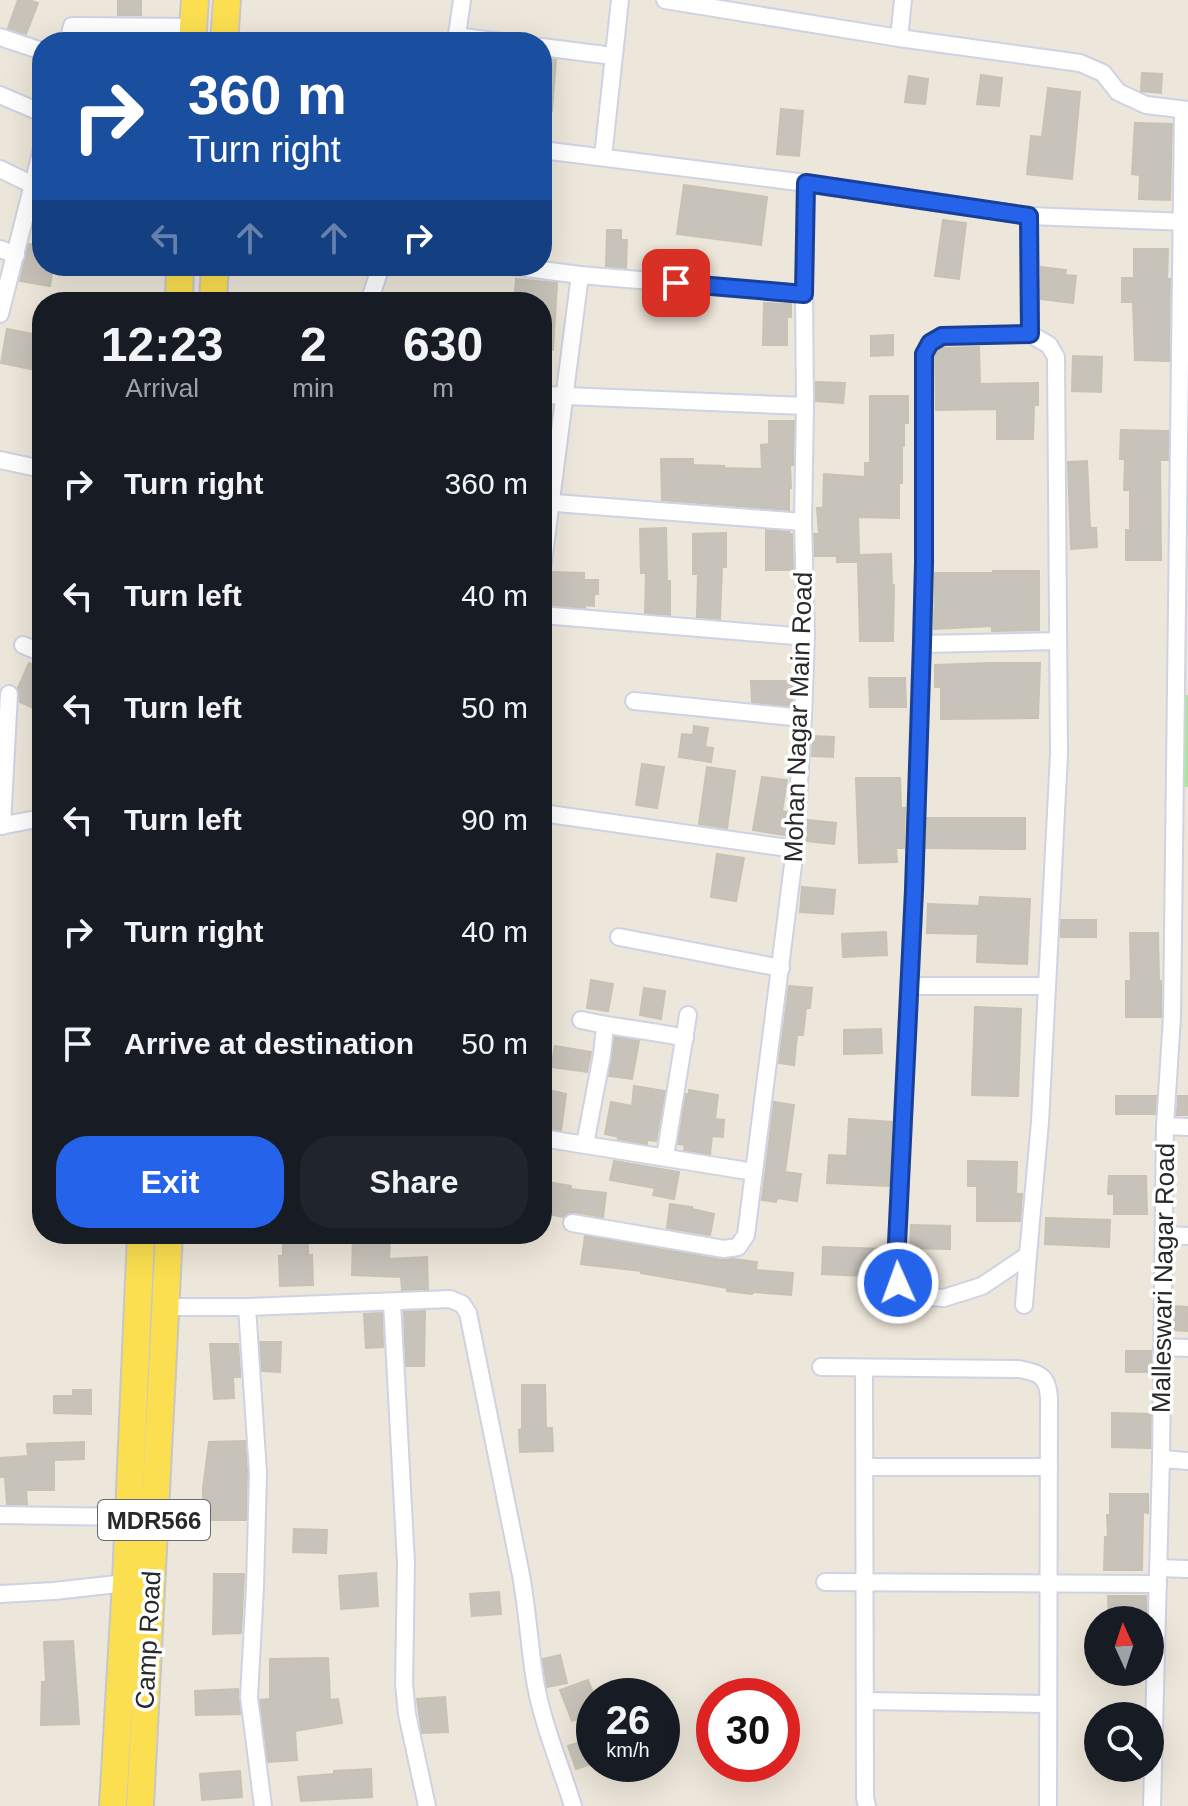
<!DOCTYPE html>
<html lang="en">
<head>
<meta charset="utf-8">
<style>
  :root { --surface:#171b24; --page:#20242c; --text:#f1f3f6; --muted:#9ea1a6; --accent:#2563eb }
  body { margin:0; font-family:Arial,sans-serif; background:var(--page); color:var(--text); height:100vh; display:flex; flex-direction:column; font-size:30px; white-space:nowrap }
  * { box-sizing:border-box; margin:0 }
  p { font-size:26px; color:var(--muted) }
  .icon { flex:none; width:44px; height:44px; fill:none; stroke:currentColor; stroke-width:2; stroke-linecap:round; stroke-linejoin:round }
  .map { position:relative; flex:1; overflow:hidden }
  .sheet { position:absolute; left:32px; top:292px; width:520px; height:952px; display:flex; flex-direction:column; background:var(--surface); border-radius:32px; box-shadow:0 8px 32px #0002 }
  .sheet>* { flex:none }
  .top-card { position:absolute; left:32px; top:32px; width:520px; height:244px; border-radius:32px; box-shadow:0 8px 32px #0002; background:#1a4fa0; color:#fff; overflow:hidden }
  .needle { width:52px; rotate:357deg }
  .tools { position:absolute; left:1084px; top:1606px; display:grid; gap:16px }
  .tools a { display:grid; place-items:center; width:80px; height:80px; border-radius:50%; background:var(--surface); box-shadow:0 8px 32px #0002; font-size:40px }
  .speed { position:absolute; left:576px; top:1678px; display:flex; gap:16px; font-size:40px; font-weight:700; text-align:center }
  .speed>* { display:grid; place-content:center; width:104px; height:104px; border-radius:50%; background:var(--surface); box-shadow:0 8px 32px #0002; line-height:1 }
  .speed small { font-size:20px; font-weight:400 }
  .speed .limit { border:12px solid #d22; background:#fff; color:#111 }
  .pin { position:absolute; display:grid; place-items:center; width:68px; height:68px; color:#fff; margin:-34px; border-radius:16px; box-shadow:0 4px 12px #0006 }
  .me { position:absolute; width:88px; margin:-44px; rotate:358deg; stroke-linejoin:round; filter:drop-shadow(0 0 6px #0008) }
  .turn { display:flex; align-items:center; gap:28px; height:168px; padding:0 24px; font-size:36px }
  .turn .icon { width:104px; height:104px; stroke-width:2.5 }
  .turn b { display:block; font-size:56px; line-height:68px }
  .lanes { display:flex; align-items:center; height:76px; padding:0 24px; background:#0003; justify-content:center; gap:40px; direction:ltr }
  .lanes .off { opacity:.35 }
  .eta { display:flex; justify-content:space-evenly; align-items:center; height:136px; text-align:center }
  .eta b { font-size:48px; font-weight:700; line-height:56px }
  .action { display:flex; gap:16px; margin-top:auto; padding:16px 24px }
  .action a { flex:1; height:92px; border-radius:32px; background:var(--accent); color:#fff; font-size:32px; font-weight:700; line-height:92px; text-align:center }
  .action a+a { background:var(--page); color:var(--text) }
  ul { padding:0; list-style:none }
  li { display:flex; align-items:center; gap:24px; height:112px; padding:0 24px }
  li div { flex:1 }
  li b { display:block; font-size:30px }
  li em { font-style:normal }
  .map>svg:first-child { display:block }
</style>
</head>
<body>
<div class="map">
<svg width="1188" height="1806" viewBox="0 0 1188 1806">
  <rect width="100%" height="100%" fill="#ede6da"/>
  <path fill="#a9e892" d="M1184,695h4v92l-12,-1z"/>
  <g fill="#c8c3ba" stroke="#c8c2b4" stroke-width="2">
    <path d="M18,0h11l9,3 -12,31 -18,-6z"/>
    <rect x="118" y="0" width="23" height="15"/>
    <path d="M542,58l14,2 -4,51 -10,-1z"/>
    <path d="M1142,73l20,1 -1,19 -20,-2z"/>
    <path d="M981,75l21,3 -3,28 -22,-2z"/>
    <path d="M909,76l19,3 -3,25 -20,-2z"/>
    <path d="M1048,88l32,4 -8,87 -45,-5 4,-38 11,1z"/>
    <path d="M781,109l22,2 -4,45 -22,-2z"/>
    <path d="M1135,123l37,1 -2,76 -31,-1 1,-24 -8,-1z"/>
    <path d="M684,185l83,12 -6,48 -84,-11z"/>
    <path d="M943,220l23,3 -7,56 -24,-3z"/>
    <path d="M607,230h14v10h6l-1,28 -20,-2z"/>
    <path d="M29,244l13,2v20h11l-3,20 -30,-5z"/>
    <path d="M1134,249h34l-1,30h3l-1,82 -34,-1 -2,-58h-11v-24h12z"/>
    <path d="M1041,267l25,3 -1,5 11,1 -3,27 -32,-4z"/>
    <path d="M516,279l41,4 -4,67 -11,-1v-47h-28z"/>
    <path d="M764,303l27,1v13h-4v28h-24z"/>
    <path d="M7,329l31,6 -7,34 -30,-6z"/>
    <path d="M893,335v20l-22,1v-20z"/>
    <path d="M979,347l1,37 58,-1v22h-4l-1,34h-36v-30l-61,1 -1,-54 3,-5 5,-3z"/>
    <path d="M1073,356l29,1 -1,35 -29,-1z"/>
    <path d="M816,382l29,1 -2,20 -27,-2z"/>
    <path d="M870,396h38v27h-4v23h-2v37h-3v35l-41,-1 1,38 32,-1 1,31h2l-1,56h-33l-2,-79h-21v-6h-22l-1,-22h5l-2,-26h6l1,-34 41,3v-14h5z"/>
    <path d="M769,421h25l-1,44h-3l1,23h-2v22l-127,-10 -1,-41h32v6l31,1v2l38,1 -1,-24 8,-1z"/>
    <path d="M1121,430l47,1v29h-8l1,100h-35v-30h4v-40h-6l1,-31h-5z"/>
    <path d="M1087,461l3,67h6l1,19 -26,2 -3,-87z"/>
    <path d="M666,528l1,53h3v34l-25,-2 1,-40h-5l-1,-44z"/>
    <path d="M766,530l23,2v2h3l1,36h-27z"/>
    <path d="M726,533v34h-4l-2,52 -23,-2 1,-43h-5v-40z"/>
    <path d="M993,571h46v59l-47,1v-5l-58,3 1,-56h58z"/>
    <path d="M553,572l31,1v7h14v14h-4v12l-9,-1v3l-34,-3z"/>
    <path d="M29,663l13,6v43l-22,-10 -2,-14z"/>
    <path d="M991,663h49l-2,55 -97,1v-32h-6v-22z"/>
    <path d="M869,678h36l1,29h-36z"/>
    <path d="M751,681h41v25l-40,-4z"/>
    <path d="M694,726l14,2 -3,19 8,1 -2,14 -32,-5 3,-23 11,1z"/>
    <path d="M813,736l21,1 -1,20 -21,-1z"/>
    <path d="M642,764l22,3 -7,41 -21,-3z"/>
    <path d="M707,767l28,4 -8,57 -28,-4z"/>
    <path d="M762,777l25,3 -5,31 4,1 -1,23 -32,-5z"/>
    <path d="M856,778h44l1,30h4l-1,40h-8l1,14 -38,1z"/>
    <path d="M927,818h98v31l-99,-1z"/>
    <path d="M808,820l28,3 -2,21 -27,-3z"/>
    <path d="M717,854l27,4 -8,43 -25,-4z"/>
    <path d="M802,887l33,3 -2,24 -33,-2z"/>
    <path d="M980,897l50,2 -3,65 -50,-2 1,-28 -51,-1 1,-29 51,2z"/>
    <rect x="1061" y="920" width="35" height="17"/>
    <path d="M886,932l1,23 -44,2 -1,-23z"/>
    <path d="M1130,933h28l1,48h2v36h-35v-36h5z"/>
    <path d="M591,980l22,4 -5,27 -21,-3z"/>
    <path d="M789,986l23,2 -2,20h-4l-3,27h-6l-3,30 -15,-2z"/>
    <path d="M644,988l21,3 -4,28 -21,-4z"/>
    <path d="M975,1007l46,2 -3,87 -46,-1z"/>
    <path d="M881,1029l1,24 -38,1v-24z"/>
    <path d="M615,1037l24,4 -7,38 -23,-3z"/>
    <path d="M555,1046l36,6 -4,20 -36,-5z"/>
    <path d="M634,1086l31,5 -9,50 -9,-1v4l-29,-5 1,-2 -14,-3 6,-32 21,4z"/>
    <path d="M548,1090l18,4 -5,36 -19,-3 3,-33h2z"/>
    <path d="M689,1090l29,5 -3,24 9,1 -1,17 -11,-1 -2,18 -26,-4 1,-5 -7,-1 8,-50h3z"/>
    <path d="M1116,1096h40l-1,18h-39z"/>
    <path d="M1178,1096h10v19h-11z"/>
    <path d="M774,1102l20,3 -9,67 16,2 -4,27 -20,-3 -1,4 -14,-2z"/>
    <path d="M849,1119l43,3 -3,64 -62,-3 2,-28 18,1z"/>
    <path d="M614,1161l65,11 -5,27 -21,-4 2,-7 -45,-8z"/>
    <path d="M968,1161l49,1 -1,32h6l-2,27h-43v-35h-9z"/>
    <path d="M1109,1176h37l1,38h-33v-20h-6z"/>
    <path d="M542,1181l29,5 -1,3 36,4 -3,24 -29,-5 -6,1 -5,4 -15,-3 1,-8 -7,-2z"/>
    <path d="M670,1204l22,3v2l22,5 -4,21 -43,-7z"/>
    <path d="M1046,1218l64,2 -1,27 -64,-3z"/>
    <path d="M911,1225l39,1v23l-40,-1z"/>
    <path d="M283,1234h25v21h4l1,30 -33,1 -1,-30h4z"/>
    <path d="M353,1235l37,1 -1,23 38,-2 1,32 -26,1 -1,-13 -49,-2z"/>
    <path d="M585,1236l137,24 12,-1 23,3 -1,8 37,3 -2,22 -38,-3 -1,2 -25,-3v-3l-86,-15 1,-2 -61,-7z"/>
    <path d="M823,1247l63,2v28l-64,-3z"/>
    <path d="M1174,1306l14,1v24l-14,-1z"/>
    <path d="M425,1311l-1,55h-18l-2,-54z"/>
    <path d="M382,1313l1,34 -17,1 -2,-34z"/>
    <path d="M260,1342h21l-1,30 -18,-1z"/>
    <path d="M210,1344h28l2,26v7h-7l1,21 -20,1z"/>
    <rect x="1126" y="1351" width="25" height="21"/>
    <path d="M522,1385h23l1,43h6l1,23 -33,1 -1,-22 3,-1z"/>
    <path d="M73,1390h18v24l-37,-1v-17h19z"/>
    <path d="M1112,1413l39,1 -1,34 -38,-1z"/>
    <path d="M245,1441l2,29 -1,50h-43v-32l6,-46z"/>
    <path d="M84,1442v17l-30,1v30h-28l1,14h-20l-2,-27h-5v-19l28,-2 -1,-12z"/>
    <path d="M1110,1494h38v19l-5,-1 -1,58h-38l1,-33h3l-1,-22h3z"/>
    <path d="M294,1529l33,1 -1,23 -33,-1z"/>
    <path d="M376,1573l2,33 -37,3 -2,-33z"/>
    <path d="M214,1574h30l-3,59 -28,1z"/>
    <path d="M499,1592l2,22 -29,2 -2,-22z"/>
    <path d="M1108,1596h38v24h-37z"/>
    <path d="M73,1641l6,83 -38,1 1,-43h4l-2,-40z"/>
    <path d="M560,1655l7,28 -20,4 -4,-28z"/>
    <path d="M328,1658l2,42 8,-1 4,24 -47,8 2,29 -29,2 -8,-62 10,-1v-40z"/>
    <path d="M588,1680l6,15v18l-22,8 -12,-31z"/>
    <path d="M238,1689l2,25 -44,1 -1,-24z"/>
    <path d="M445,1697l3,35 -26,1 -5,-34z"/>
    <path d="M587,1740l7,23 -18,6 -8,-23z"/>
    <path d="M371,1769l1,28 -71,4 -3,-24 36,-3v-3z"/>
    <path d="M240,1771l2,26 -40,3 -2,-26z"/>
  </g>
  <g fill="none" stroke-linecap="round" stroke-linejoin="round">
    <defs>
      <g id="minor">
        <path d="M665,0l234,38 181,25 23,10 15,19 28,13 42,5"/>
        <path d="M456,36l45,6"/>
        <path d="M0,37l42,14"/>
        <path d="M899,38l4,-38"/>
        <path d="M68,42l4,-16 121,1"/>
        <path d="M456,42l6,-42"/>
        <path d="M542,47l71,9"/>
        <path d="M0,95l42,18"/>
        <path d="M542,150l264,33 223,33 159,6"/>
        <path d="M603,157l17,-157"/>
        <path d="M0,169l33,16"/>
        <path d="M1029,216l1,118 -88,2 -12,7 -6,11v209l-10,327 -18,375 2,18 18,13 28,2 38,-12 46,-31 12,-133 19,-368 -3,-397 -7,-12 -19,-11"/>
        <path d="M0,249l16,6"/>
        <path d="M511,266l69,9 224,19"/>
        <path d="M369,302l12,-36"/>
        <path d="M0,314l42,-165"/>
        <path d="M542,395l263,11"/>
        <path d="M0,460l42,9"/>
        <path d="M542,502l261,20"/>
        <path d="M542,570l38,-295"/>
        <path d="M542,615l264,22"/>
        <path d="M922,644l136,-3"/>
        <path d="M23,645l19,8"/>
        <path d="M634,701l169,17"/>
        <path d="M542,813l253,36"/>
        <path d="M0,826l42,-8"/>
        <path d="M2,826l7,-132"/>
        <path d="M619,937l162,31"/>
        <path d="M909,986h137"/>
        <path d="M581,1020c34,8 69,10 104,18"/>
        <path d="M1165,1126l23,1"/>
        <path d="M542,1138l212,34"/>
        <path d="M585,1144l17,-89 3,-29"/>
        <path d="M665,1157l23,-142"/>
        <path d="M572,1223l152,26 14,-2 8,-12 49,-386 8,-131 3,-81 -3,-115 2,-116 -1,-112 2,-111"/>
        <path d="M1164,1235l24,1"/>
        <path d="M392,1302l14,261 -2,121 3,30 20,92"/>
        <path d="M1024,1305l4,-50"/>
        <path d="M166,1307h81l203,-8 12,5 6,9 53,262c6,33 8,66 13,99 6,44 26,90 39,132"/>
        <path d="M247,1307l11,166 -3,114 -6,110 14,109"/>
        <path d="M1162,1347l26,1"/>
        <path d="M821,1367l198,2c21,4 29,7 30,30l-1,407"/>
        <path d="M864,1368l1,430 2,8"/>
        <path d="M1161,1459l27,2"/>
        <path d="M865,1467h184"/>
        <path d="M0,1515l128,2"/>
        <path d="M1158,1568l30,1"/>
        <path d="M825,1582l333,2"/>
        <path d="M0,1594l54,-3 72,-8"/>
        <path d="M866,1701l182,3"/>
        <path d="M1152,1806l9,-347 4,-333 7,-109 11,-907"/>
      </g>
      <g id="primary">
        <path d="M192,42l3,-42"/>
        <path d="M224,42l3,-42"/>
        <path d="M179,302l1,-36"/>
        <path d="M213,302l2,-36"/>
        <path d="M113,1806l13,-223 15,-349"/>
        <path d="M140,1806l29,-572"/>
      </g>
    </defs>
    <use href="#minor" stroke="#cfd2e4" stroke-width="20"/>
    <use href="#primary" stroke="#c7c7c7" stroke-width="30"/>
    <use href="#minor" stroke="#fff" stroke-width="16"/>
    <use href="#primary" stroke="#fbdf51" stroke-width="26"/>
  </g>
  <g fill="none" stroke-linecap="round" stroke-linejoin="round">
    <defs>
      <path id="route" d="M676,283l128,11 2,-111 223,33 1,118 -88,2 -12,7 -6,11v209l-2,81 -8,246 -18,375 2,18"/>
    </defs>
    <use href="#route" stroke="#184099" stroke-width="20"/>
    <use href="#route" stroke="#2563eb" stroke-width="14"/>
  </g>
  <g text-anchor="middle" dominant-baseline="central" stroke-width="7" stroke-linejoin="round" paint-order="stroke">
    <rect fill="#fff" stroke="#696969" stroke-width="2" x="98" y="1500" width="112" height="40" rx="6"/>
    <g font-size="24" font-weight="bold" fill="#292929">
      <text x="154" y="1520">MDR566</text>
    </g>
    <g font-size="26" fill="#292929" stroke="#fff">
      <text transform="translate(798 717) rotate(-88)">Mohan Nagar Main Road</text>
      <text transform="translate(1163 1278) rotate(-89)">Malleswari Nagar Road</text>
      <text transform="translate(148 1640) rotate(-87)">Camp Road</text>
    </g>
  </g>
</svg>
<div class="tools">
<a><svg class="needle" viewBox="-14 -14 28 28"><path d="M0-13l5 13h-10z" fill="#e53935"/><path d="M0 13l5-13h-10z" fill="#9ea1a6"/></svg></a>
<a><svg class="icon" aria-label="search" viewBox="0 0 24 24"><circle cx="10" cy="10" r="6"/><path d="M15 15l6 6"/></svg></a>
</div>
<div class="speed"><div>26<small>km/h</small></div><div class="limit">30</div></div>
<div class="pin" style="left:676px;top:283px;background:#d93025"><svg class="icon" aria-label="arrive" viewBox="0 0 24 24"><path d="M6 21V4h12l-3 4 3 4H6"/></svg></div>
<svg class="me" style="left:898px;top:1283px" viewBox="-20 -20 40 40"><circle r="17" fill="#2563eb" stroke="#fff" stroke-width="3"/><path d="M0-11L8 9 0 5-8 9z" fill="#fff"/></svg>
<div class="top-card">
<div class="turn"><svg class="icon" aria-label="right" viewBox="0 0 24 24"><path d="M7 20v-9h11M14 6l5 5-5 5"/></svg><div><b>360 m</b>Turn right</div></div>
<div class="lanes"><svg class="icon off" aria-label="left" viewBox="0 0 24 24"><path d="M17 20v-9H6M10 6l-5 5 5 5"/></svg><svg class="icon off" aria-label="ahead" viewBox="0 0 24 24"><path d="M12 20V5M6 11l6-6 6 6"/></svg><svg class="icon off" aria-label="ahead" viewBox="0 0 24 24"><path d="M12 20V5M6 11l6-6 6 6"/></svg><svg class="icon" aria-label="right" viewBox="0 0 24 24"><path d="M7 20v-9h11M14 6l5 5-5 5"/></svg></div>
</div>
<section class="sheet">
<div class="eta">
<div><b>12:23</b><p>Arrival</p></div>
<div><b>2</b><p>min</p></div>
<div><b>630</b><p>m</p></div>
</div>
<ul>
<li><svg class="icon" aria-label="right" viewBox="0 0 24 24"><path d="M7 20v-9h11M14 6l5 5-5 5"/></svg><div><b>Turn right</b></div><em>360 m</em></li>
<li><svg class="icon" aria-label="left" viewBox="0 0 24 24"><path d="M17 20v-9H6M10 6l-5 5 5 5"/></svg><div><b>Turn left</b></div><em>40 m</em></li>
<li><svg class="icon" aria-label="left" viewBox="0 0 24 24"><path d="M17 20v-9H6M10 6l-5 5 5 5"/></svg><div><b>Turn left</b></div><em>50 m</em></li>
<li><svg class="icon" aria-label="left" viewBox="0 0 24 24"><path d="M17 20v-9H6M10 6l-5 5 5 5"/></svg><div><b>Turn left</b></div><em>90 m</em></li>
<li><svg class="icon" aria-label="right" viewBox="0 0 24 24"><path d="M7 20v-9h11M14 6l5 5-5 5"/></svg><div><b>Turn right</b></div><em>40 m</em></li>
<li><svg class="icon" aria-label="arrive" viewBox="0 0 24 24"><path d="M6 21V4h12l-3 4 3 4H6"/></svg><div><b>Arrive at destination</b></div><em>50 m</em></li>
</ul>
<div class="action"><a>Exit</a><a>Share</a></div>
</section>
</div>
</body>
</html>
